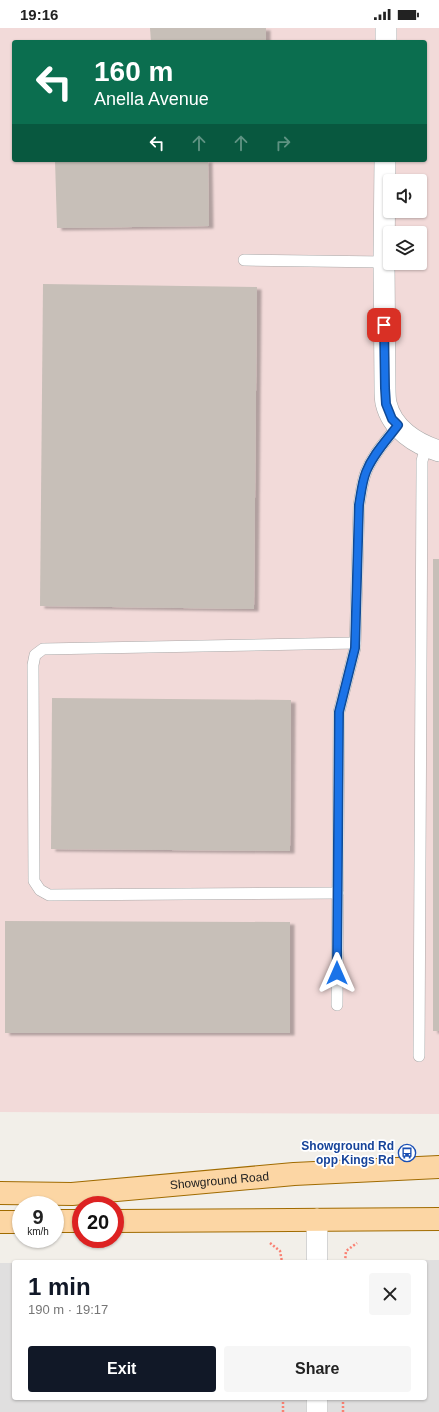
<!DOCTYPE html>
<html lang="en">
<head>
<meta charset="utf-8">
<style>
  :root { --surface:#fff; --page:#f6f6f6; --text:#222; --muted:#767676; --accent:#111827 }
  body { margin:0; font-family:Arial,sans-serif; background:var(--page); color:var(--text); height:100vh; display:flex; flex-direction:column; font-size:15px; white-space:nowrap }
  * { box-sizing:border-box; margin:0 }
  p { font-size:13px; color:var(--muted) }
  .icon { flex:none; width:22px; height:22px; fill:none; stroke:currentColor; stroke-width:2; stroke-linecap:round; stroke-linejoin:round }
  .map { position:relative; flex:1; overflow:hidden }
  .panel { position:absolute; left:12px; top:1232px; width:415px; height:140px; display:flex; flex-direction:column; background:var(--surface); border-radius:4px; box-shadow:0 1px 3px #0004 }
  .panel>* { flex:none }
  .banner { position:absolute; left:12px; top:12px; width:415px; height:122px; border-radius:4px; box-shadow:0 1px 3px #0004; background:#0b6e4f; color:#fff; overflow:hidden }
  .fabs { position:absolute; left:383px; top:146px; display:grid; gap:8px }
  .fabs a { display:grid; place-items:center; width:44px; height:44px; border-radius:4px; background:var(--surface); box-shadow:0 1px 3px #0004; font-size:20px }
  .speed { position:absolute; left:12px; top:1168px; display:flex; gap:8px; font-size:20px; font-weight:700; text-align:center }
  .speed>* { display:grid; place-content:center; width:52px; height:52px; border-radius:50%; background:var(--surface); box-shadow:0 1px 3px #0004; line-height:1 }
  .speed small { font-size:10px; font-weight:400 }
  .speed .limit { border:6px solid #d22; background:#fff; color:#111 }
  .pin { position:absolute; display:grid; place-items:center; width:34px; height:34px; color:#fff; margin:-17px; border-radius:8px; box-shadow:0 2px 6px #0006 }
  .me { position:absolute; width:44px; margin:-22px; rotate:0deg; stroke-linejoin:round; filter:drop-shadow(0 0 3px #0008) }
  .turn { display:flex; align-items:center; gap:14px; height:84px; padding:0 16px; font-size:18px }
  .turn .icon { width:52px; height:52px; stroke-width:2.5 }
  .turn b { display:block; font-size:28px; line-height:34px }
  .lanes { display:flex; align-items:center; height:38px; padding:0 16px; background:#0003; justify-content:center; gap:20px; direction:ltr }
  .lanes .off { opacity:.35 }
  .round { display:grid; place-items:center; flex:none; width:42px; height:42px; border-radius:4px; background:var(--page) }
  .head { display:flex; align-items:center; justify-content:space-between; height:68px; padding:0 16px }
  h1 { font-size:24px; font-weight:700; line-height:30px; color:var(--accent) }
  .button { display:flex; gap:8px; margin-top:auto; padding:8px 16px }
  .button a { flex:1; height:46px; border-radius:4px; background:var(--accent); color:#fff; font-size:16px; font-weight:700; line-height:46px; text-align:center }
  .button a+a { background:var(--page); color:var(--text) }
  .status { display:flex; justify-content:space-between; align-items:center; height:28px; padding:0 20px; background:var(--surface); direction:ltr }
  .status svg { height:11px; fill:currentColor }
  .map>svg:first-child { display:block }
</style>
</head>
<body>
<div class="status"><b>19:16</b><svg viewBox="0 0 49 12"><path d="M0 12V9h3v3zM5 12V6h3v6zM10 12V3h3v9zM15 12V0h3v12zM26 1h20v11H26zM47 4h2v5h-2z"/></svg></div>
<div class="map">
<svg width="439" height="1384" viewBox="0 0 439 1384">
  <defs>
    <filter id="shadow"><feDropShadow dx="4.5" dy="2.5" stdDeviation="1" flood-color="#0004"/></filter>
  </defs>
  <rect width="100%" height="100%" fill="#f2efe9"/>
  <path fill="#e0dfdf" d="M439,1232v152h-439v-149h14v135h411v-136h-298z"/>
  <path fill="#f2dad9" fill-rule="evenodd" d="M0,0h439v1086l-439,-2zM14,14h411v118h-411zM390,153h30v30h-30zM390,205h30v30h-30z"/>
  <g fill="#c7bfb8" filter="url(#shadow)">
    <path d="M150,0h116v14h-115z"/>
    <path d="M55,132h153l1,66 -152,2z"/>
    <path d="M43,256l214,3 -3,322 -214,-3z"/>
    <rect x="433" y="531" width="6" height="472"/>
    <path d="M52,670l239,2 -1,151 -239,-2z"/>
    <path d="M5,893l285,1v111h-285z"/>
  </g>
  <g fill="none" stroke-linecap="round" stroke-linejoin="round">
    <defs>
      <g id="lane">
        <path d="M244,232l140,2"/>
        <path d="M338,865l-289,2 -9,-5 -6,-9 -1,-216 2,-10 8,-6 312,-6"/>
        <path d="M337,977l2,-293 16,-64 4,-143c2,-11 3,-23 7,-33 7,-18 21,-32 32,-47"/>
        <path d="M419,1028l3,-583v-12l4,-15"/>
      </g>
      <g id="street">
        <path d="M386,14v-14"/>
        <path d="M385,132l-1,102 1,126c0,5 0,10 1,15 6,26 30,41 53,48"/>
        <path d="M317,1191v43"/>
        <path d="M317,1370v14"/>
      </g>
      <g id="primary">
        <path id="s1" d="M0,1165l72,1 222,-20 145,-7"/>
        <path d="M55,1193h26"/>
        <path d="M115,1193l324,-2"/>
        <path d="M0,1194h21"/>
      </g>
    </defs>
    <use href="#lane" stroke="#a9a9a9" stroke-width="12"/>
    <use href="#street" stroke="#a9a9a9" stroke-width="22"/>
    <use href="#primary" stroke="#a06b00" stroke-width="24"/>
    <g stroke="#fa8072" stroke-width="2.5" stroke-dasharray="2 2" stroke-linecap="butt">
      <path d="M32,1214h11"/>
      <path d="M92,1214h11"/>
      <path d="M270,1215l10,8 2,11"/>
      <path d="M345,1234l1,-11 11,-8"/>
      <path d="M283,1370v14"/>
      <path d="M343,1384v-14"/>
    </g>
    <use href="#lane" stroke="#fff" stroke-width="11"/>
    <use href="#street" stroke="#fff" stroke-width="21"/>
    <use href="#primary" stroke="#fcd6a4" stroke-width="22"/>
  </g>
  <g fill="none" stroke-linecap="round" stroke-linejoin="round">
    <defs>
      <path id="route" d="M337,945l2,-261 16,-64 4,-143c2,-11 3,-23 7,-33 7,-18 21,-32 32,-47l-6,-6 -6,-15 -1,-16 -1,-63"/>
    </defs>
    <use href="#route" stroke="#114b97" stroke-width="10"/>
    <use href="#route" stroke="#1a73e8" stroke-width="7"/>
  </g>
  <defs>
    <symbol id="bus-ring" viewBox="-11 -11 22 22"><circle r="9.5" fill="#fff" stroke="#1a4fb4" stroke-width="1.5"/><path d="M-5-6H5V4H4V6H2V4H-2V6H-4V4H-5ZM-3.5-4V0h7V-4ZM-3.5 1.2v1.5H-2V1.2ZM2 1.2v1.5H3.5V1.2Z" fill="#1a4fb4"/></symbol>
  </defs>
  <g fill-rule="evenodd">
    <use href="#bus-ring" x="397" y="1115" width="20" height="20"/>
  </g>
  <g text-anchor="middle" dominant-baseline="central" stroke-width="3.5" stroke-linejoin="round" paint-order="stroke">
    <g font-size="12" font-weight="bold" fill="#164399" stroke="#fff" text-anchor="end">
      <text x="394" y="1118">Showground Rd<tspan x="394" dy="14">opp Kings Rd</tspan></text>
    </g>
    <g font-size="12" fill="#222" stroke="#fff">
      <text stroke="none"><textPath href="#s1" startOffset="220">Showground Road</textPath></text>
    </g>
  </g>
</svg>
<div class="fabs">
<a><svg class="icon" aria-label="sound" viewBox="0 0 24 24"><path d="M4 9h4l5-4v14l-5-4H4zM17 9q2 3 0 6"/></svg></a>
<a><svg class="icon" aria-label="layers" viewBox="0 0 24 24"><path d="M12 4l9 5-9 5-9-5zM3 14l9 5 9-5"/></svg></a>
</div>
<div class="speed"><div>9<small>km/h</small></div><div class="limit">20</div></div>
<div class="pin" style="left:384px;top:297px;background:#d93025"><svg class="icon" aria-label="arrive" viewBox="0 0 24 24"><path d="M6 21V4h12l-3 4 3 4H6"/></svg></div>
<svg class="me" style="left:337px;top:945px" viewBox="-20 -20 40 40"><path d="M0-17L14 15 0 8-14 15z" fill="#1a73e8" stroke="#fff" stroke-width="4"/></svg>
<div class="banner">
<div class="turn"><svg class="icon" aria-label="left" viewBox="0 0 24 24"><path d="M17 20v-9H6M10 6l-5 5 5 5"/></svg><div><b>160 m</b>Anella Avenue</div></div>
<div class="lanes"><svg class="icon" aria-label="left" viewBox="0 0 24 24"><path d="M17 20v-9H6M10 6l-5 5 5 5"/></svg><svg class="icon off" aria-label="ahead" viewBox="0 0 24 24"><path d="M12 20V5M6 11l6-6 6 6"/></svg><svg class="icon off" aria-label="ahead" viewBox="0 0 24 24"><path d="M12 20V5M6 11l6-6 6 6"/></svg><svg class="icon off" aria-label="right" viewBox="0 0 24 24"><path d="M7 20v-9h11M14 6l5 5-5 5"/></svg></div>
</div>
<section class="panel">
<div class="head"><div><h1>1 min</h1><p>190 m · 19:17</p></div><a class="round"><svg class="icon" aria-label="close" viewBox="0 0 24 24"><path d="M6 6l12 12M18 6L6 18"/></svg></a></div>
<div class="button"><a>Exit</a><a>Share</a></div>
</section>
</div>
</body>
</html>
